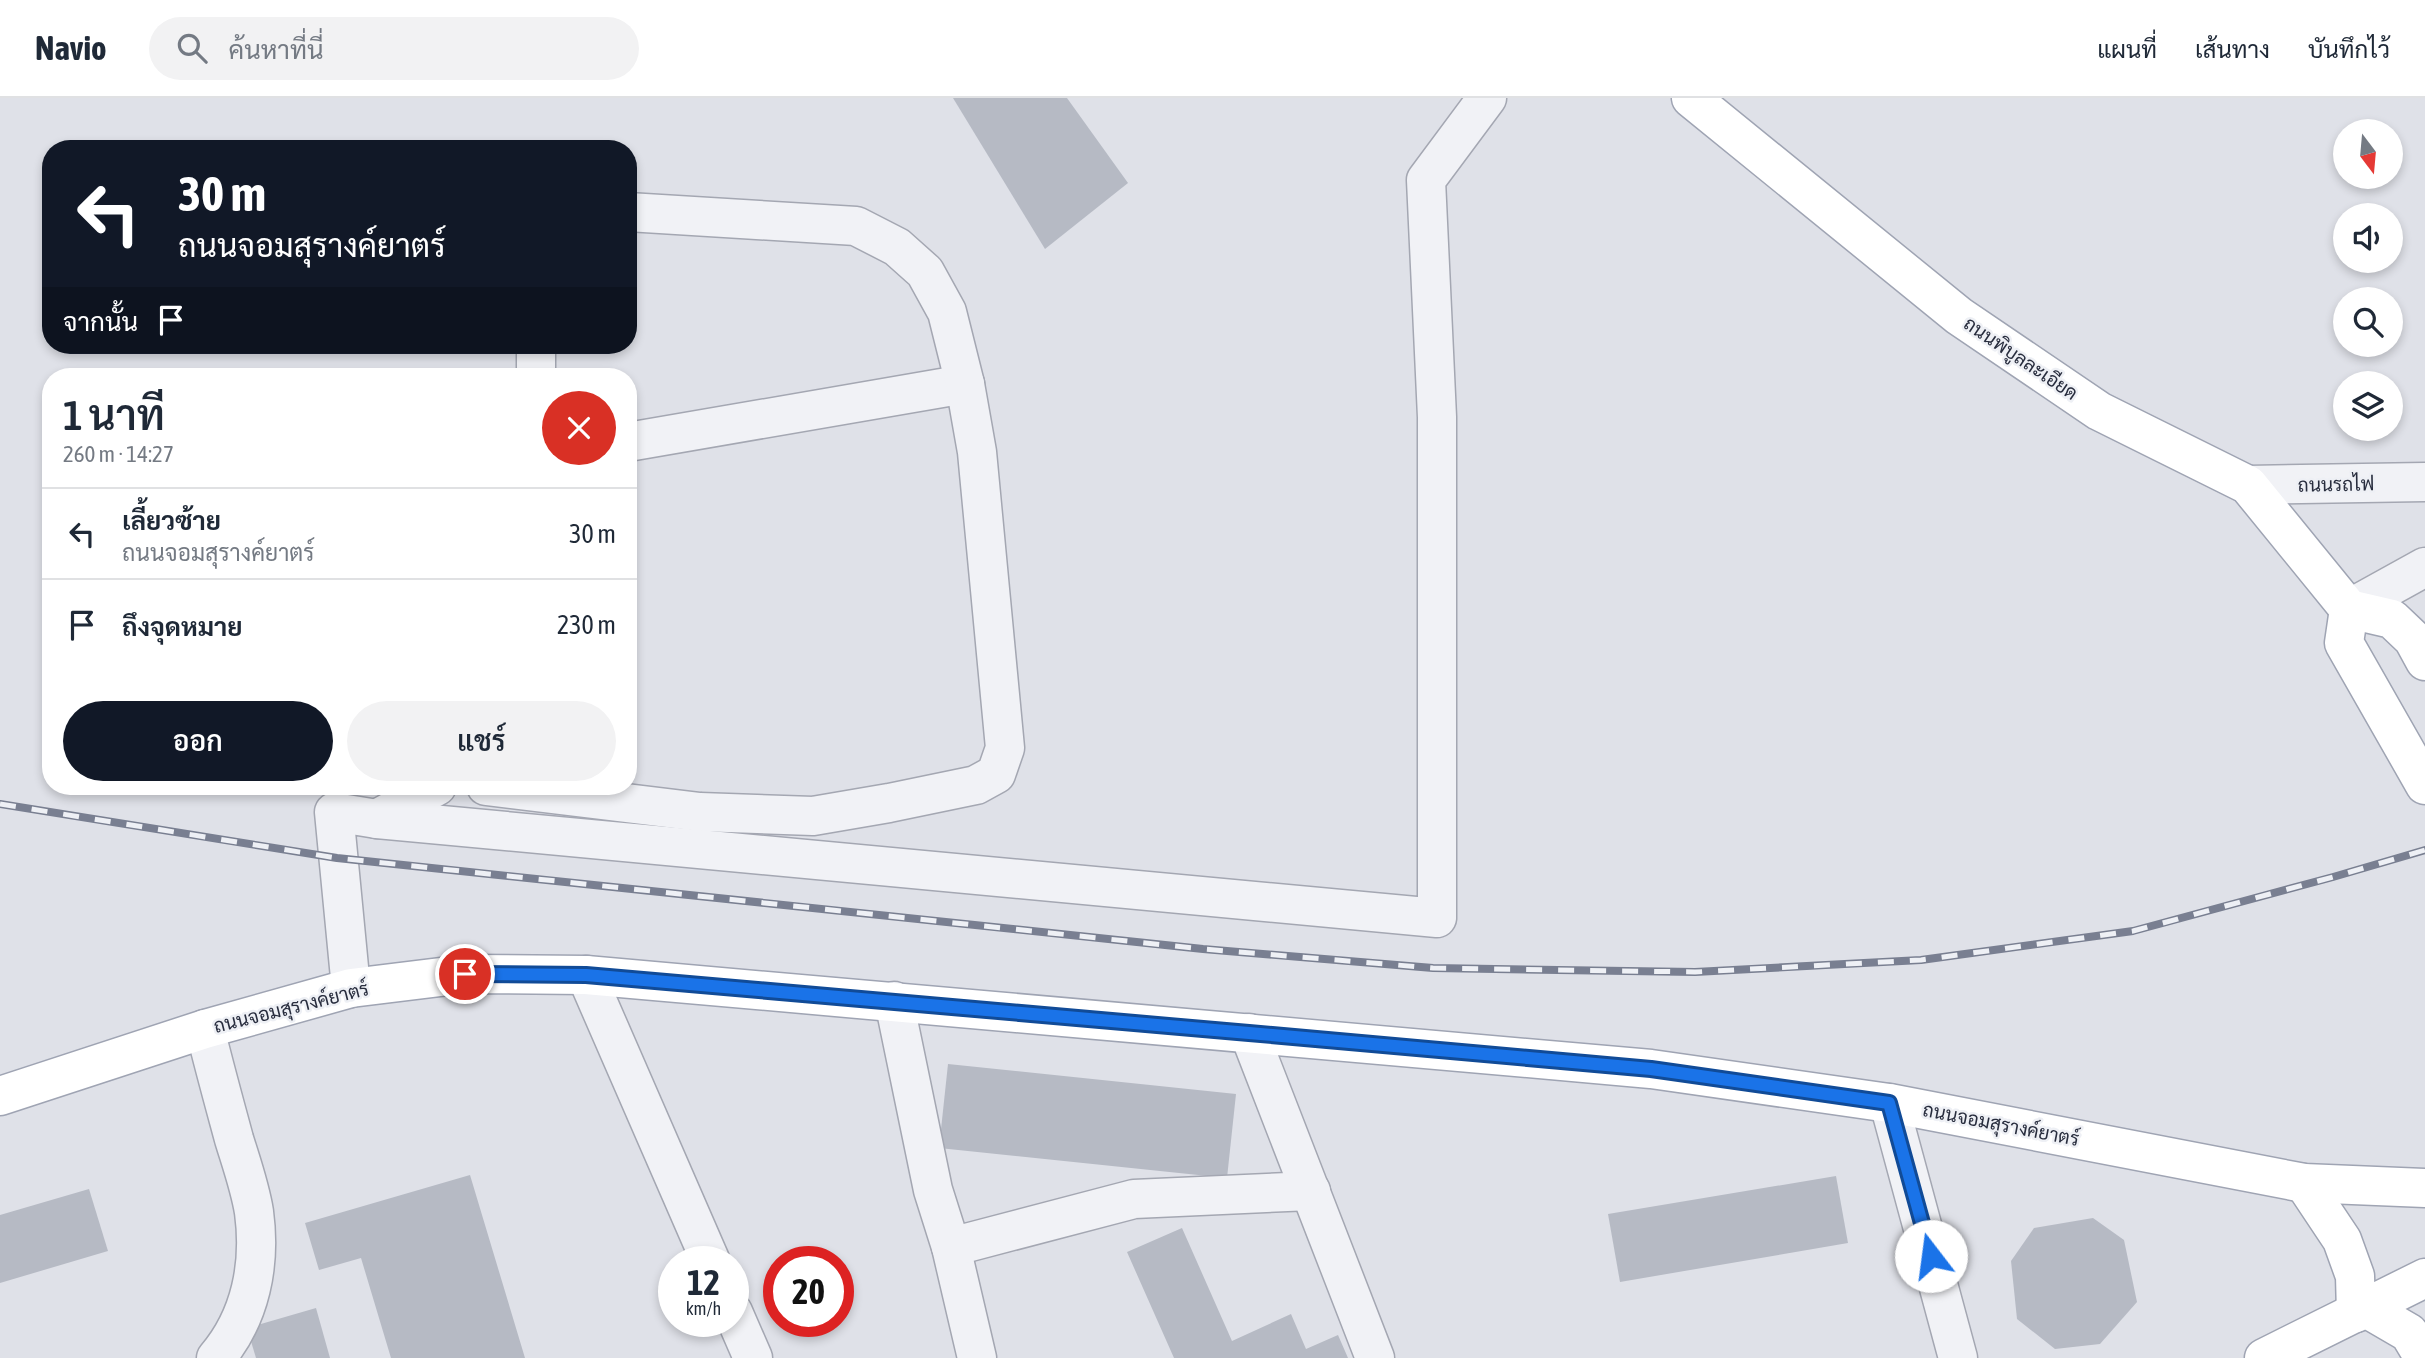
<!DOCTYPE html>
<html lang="th">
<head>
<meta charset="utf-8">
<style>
  :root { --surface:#fff; --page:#f2f2f3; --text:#1f2937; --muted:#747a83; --line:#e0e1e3; --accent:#111827 }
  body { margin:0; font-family:"Asap Condensed",Sarabun,sans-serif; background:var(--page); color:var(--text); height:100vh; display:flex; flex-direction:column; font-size:26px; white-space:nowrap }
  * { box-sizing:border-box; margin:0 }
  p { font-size:23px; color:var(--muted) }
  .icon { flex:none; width:38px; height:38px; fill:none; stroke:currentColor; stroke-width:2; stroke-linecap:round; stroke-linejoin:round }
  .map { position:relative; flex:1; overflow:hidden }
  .panel { position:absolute; left:42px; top:270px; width:595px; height:427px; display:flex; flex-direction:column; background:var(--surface); border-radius:28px; box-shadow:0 4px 10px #0003 }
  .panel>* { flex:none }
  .hud { position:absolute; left:42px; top:42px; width:595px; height:214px; border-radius:28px; box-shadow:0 4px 10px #0003; background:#111827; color:#fff; overflow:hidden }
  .needle { width:46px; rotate:164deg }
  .tools { position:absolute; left:2333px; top:21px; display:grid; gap:14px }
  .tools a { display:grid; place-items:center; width:70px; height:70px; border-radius:50%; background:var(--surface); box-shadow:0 4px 10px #0003; font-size:35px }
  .speed { position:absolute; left:658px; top:1148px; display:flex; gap:14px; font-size:35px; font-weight:700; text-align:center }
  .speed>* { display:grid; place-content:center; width:91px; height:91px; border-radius:50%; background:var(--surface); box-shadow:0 4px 10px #0003; line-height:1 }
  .speed small { font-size:18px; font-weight:400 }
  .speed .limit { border:10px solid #d22; background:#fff; color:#111 }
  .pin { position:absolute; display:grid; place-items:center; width:60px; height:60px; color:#fff; margin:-30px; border:4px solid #fff; border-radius:50%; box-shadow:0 2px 7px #0007 }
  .me { position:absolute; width:77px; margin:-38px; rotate:345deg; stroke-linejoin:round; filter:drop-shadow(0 0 5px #0008) }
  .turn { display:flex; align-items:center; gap:24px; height:147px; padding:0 21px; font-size:32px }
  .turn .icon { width:91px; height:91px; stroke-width:2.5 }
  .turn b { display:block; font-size:49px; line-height:60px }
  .then { display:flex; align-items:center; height:66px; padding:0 21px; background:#0003; gap:14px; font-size:26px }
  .round { display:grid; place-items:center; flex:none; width:74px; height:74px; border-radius:37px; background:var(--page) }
  .head { display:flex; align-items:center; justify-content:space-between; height:119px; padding:0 21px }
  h1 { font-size:42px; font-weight:600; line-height:52px }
  .primary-button { display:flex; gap:14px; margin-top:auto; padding:14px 21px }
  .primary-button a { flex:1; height:80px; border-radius:42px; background:var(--accent); color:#fff; font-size:28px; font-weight:600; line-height:80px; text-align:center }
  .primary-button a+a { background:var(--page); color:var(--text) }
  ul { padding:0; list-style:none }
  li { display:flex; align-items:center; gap:21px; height:91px; padding:0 21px; border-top:2px solid var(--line) }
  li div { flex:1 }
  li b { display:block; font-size:26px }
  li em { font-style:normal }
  header { display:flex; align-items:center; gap:42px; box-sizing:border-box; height:98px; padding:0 35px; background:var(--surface); border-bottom:2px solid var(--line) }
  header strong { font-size:33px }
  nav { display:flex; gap:38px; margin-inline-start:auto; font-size:24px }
  .search { width:490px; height:63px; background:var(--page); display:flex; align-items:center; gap:18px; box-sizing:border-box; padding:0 24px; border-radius:38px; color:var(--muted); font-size:26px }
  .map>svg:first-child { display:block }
</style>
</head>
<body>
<header>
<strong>Navio</strong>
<div class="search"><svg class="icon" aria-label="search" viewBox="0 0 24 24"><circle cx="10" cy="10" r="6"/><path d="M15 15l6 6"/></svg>ค้นหาที่นี่</div>
<nav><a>แผนที่</a><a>เส้นทาง</a><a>บันทึกไว้</a></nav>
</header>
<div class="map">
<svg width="2425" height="1260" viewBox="0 0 2425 1260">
  <rect width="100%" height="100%" fill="#dfe1e8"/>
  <g fill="#b6bac4">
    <path d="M953,0h114l61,85 -83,66z"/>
    <path d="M948,966l288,30 -9,84 -288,-30z"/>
    <path d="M470,1077l55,183h-134l-30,-100 -42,12 -14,-47z"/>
    <path d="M1836,1078l12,67 -228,39 -12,-68z"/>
    <path d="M89,1091l19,62 -108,32v-68z"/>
    <path d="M2093,1120l31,22 13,62 -37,42 -45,5 -38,-30 -6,-58 23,-33z"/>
    <path d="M1182,1130l50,113 59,-27 15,35 32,-14 10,23h-174l-47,-106z"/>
    <path d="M316,1210l14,50h-74l-9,-30z"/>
  </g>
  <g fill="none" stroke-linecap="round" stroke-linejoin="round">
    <defs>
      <g id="minor">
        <path d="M536,278v-31"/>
        <path d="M628,344l337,-58"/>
        <path d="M2248,387l177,-3"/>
        <path d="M2349,511l76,-42"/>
        <path d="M486,688l214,26 113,4 76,-13 87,-18 20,-11 9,-26 -28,-296 -12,-68 -18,-72 -22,-40 -28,-25 -41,-21 -228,-14"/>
        <path d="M377,721l60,-33"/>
        <path d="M586,877l125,287"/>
        <path d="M351,890l-17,-176 43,7 1060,99v-501l-11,-237 61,-82"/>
        <path d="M894,903l39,189 18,57 26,111"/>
        <path d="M205,931c9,37 19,73 29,110 7,23 16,48 20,73 7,52 -3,105 -38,146"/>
        <path d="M1249,935l126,325"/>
        <path d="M1889,1005l69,255"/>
        <path d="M951,1149l183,-48 177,-8"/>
        <path d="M733,1214l20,46"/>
      </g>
      <g id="major">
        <path d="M1691,0l268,218 140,95 149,74 101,124 43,10 21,20 12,22"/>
        <path d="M2349,511l-5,34 81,142"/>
        <path d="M0,998l205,-67 146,-41 114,-14 121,1 1065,94 238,34 415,80 121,5"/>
        <path d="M2304,1085l38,57 13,36 1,37"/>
        <path d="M2366,1210l43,25 15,25"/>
        <path d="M2264,1260l161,-80"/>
      </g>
    </defs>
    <use href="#minor" stroke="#a4a7b2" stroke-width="41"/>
    <use href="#major" stroke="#9fa4b3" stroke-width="41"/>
    <use href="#minor" stroke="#f1f2f6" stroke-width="38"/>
    <use href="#major" stroke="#fff" stroke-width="38"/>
    <defs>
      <path id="rail" d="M0,706l337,54 866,91 230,19 262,4 226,-12 212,-29 200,-54 92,-27"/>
    </defs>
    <use href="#rail" stroke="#797f91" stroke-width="8"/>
    <use href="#rail" stroke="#eef0f5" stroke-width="5" stroke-dasharray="16" stroke-linecap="butt"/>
  </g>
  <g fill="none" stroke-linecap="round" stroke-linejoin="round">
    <defs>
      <path id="route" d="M465,876l121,1 663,58 402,36 238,34 42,153"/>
    </defs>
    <use href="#route" stroke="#114b97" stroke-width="18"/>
    <use href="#route" stroke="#1a73e8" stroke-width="12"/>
  </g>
  <g text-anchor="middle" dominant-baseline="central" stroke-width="5" stroke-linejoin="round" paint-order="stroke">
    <g font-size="19" fill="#282d3e" stroke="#eef0f5">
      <text transform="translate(2021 260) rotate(34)">ถนนพิบูลละเอียด</text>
      <text transform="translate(2336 386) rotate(-1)">ถนนรถไฟ</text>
      <text transform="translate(291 909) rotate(-14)">ถนนจอมสุรางค์ยาตร์</text>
      <text transform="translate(2001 1026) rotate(11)">ถนนจอมสุรางค์ยาตร์</text>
    </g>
  </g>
</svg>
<div class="tools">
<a><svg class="needle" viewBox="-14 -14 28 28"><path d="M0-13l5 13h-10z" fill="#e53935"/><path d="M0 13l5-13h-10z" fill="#747a83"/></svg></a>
<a><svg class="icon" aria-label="sound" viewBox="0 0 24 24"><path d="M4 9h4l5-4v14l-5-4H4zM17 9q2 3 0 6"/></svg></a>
<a><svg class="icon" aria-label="search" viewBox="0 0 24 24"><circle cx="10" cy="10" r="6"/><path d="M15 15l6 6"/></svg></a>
<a><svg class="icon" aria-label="layers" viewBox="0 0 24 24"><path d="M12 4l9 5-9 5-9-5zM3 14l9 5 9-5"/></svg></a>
</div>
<div class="speed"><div>12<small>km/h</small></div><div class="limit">20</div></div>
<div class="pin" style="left:465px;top:876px;background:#d93025"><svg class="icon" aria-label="arrive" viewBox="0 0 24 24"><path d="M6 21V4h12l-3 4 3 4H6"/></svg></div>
<svg class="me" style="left:1931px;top:1158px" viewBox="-20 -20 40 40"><circle r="19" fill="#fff"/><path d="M0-13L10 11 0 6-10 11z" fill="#1a73e8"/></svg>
<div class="hud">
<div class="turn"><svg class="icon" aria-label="left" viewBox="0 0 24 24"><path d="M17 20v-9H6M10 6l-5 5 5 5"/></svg><div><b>30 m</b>ถนนจอมสุรางค์ยาตร์</div></div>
<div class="then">จากนั้น<svg class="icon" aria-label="arrive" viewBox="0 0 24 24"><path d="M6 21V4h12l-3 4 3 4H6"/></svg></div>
</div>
<section class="panel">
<div class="head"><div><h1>1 นาที</h1><p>260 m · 14:27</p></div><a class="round" style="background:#d93025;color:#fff"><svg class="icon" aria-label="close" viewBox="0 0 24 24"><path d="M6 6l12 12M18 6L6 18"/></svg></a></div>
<ul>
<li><svg class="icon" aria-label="left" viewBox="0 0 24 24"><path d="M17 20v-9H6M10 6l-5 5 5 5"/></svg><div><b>เลี้ยวซ้าย</b><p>ถนนจอมสุรางค์ยาตร์</p></div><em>30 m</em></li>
<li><svg class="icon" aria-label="arrive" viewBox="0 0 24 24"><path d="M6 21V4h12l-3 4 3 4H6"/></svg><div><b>ถึงจุดหมาย</b></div><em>230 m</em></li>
</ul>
<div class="primary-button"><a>ออก</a><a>แชร์</a></div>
</section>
</div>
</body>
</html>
